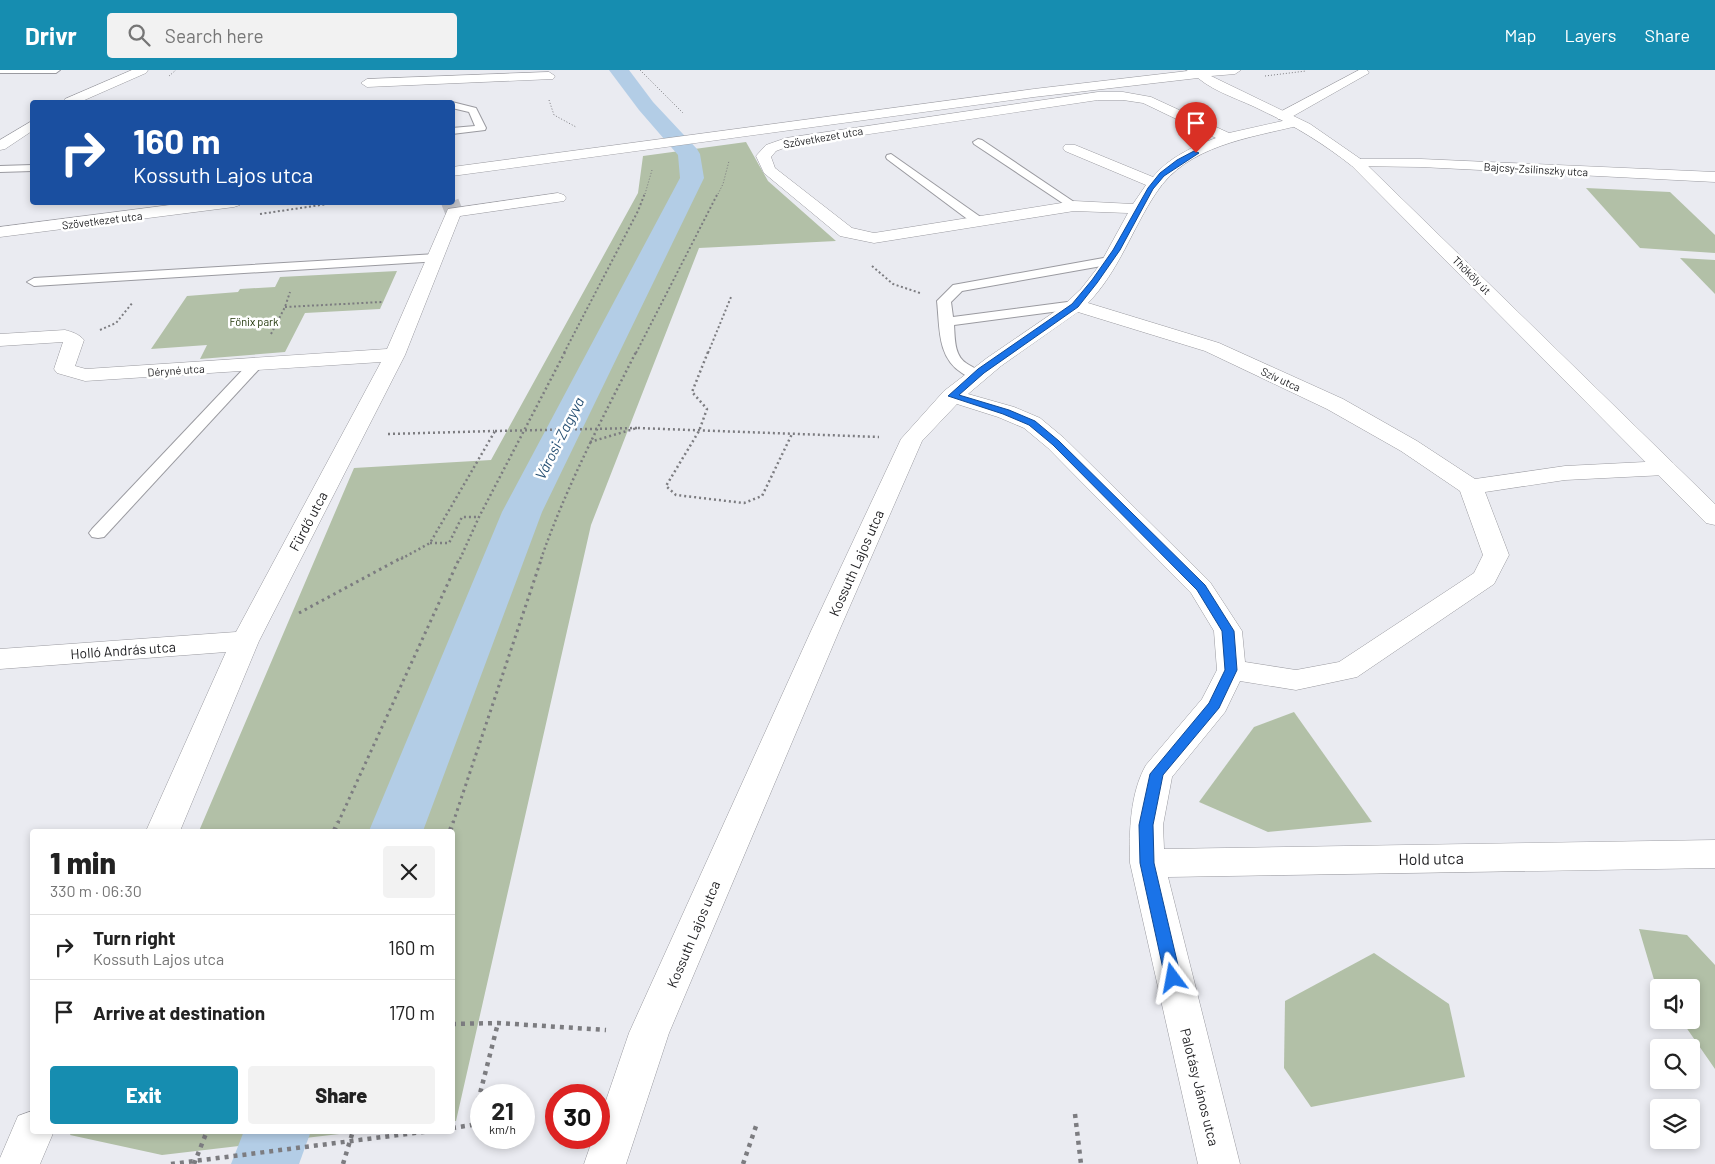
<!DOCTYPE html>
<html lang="en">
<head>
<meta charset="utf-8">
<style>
  :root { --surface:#fff; --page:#f2f2f2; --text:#222; --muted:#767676; --line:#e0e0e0; --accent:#168db0 }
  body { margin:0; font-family:Barlow,sans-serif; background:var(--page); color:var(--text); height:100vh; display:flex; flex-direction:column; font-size:19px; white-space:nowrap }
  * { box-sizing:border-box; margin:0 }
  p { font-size:16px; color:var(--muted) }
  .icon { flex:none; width:28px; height:28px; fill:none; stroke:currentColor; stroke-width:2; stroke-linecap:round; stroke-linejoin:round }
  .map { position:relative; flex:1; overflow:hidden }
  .panel { position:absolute; left:30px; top:759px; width:425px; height:305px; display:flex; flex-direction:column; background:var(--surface); border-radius:5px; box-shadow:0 2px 8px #0003 }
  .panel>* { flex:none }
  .banner { position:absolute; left:30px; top:30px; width:425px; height:105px; border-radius:5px; box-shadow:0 2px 8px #0003; background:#1a4fa0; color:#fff; overflow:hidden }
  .fabs { position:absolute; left:1650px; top:909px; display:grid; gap:10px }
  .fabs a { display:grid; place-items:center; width:50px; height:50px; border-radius:5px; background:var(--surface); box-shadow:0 2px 8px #0003; font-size:25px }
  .speed { position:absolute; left:470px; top:1014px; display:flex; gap:10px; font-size:25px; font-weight:700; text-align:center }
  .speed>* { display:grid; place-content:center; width:65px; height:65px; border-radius:50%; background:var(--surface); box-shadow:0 2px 8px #0003; line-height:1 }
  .speed small { font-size:12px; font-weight:400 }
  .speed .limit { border:8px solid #d22; background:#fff; color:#111 }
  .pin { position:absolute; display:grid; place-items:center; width:42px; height:42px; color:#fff; margin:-51px -21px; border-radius:50% 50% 50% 0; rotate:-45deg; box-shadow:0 0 5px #0007 }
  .pin .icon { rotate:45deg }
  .me { position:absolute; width:55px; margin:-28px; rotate:347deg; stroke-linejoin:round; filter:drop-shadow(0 0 4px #0008) }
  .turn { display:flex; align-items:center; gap:18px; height:105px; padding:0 20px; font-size:22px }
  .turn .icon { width:65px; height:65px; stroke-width:2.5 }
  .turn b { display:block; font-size:35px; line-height:42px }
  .round { display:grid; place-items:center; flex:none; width:52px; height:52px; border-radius:5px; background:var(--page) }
  .headline { display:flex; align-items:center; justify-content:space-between; height:85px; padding:0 20px }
  h1 { font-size:30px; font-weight:800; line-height:38px }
  .primary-button { display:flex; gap:10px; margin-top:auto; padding:10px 20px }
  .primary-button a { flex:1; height:58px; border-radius:5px; background:var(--accent); color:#fff; font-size:20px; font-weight:800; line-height:58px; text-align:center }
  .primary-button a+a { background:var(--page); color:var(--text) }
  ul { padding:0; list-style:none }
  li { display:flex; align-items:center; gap:15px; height:65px; padding:0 20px; border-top:1px solid var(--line) }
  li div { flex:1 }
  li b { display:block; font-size:19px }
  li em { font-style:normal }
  header { display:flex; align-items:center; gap:30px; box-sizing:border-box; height:70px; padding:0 25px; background:var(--accent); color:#fff }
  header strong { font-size:24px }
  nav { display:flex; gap:28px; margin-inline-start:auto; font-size:18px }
  .search { width:350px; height:45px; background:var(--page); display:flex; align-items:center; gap:12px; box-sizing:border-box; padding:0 18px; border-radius:5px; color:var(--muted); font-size:19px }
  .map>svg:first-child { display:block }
</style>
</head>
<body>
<header>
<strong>Drivr</strong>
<div class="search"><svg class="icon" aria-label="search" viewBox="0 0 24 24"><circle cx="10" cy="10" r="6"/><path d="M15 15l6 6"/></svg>Search here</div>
<nav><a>Map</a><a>Layers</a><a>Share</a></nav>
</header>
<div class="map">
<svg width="1715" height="1094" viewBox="0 0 1715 1094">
  <rect width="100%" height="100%" fill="#eaebf1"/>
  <g fill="#b2c0a7">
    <path d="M746,72l22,39 68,60 -137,7 -108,277 -135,596h-3l-1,-290h-253l155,-363 137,-8 147,-267 5,-37z"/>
    <path d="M1586,118l84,4 45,43v18l-75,-5z"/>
    <path d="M1680,188l35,2v34z"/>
    <path d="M397,201l-17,38 -75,4 -20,39 -85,7 7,-14 -56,4 36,-53 51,-4 2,-3 35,-2 5,-10z"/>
    <path d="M1294,642l78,110 -104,10 -69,-30 55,-75z"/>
    <path d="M1639,859l48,6 28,30v104l-34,-49h10v-32l-32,1 -4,-6z"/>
    <path d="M1374,883l75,51 16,73 -154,30 -27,-39 1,-67z"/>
    <path d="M72,1061h293l-203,24 -92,-20z"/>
  </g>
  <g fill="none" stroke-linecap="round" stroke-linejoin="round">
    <g fill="#b3cde6" fill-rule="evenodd">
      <path d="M609,0h20l24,32 44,47 3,5 4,24 -162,334 -119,319h-54l133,-319 178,-334 -2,-23 -39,-45z"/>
      <path d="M244,1061h67l-12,33h-68z"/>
    </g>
    <path stroke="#c1c2c7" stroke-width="18" stroke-dasharray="18 9" stroke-linecap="butt" d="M450,132l4,10"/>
    <defs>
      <g id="service">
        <path d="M0,0h60l-4,3h-56z"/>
        <path d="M451,32h1l24,6 10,20 -1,2 -33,4v-6l23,-2 -6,-14 -17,-4v-6z"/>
        <path d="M978,69l4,1 98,66 -2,2h-8l-96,-64 -1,-2z"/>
        <path d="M891,84l91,64 2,3 -2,3h-8l-87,-65 -1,-2 1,-2z"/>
        <path d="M32,95v6l-32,1v-6z"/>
        <path d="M436,184l4,1 2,3 -2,3 -406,25 -7,-4 7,-4z"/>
        <path d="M1109,187l4,1 2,3 -2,3 -151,27 -11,11 2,15 122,-16 7,4 -7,4 -121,16c1,13 0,30 12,38 6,4 12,6 17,12l-3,3c-7,2 -12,-1 -18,-5 -25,-16 -22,-45 -25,-72l16,-16z"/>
        <path d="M255,291l5,1 2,3 -2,3 -156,169 -6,1 -6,-1 -3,-4 3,-4 158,-167z"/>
      </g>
      <g id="minor">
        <path d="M132,0h16l-2,3 -66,29h-16l1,-3z"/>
        <path d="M1359,0h8l2,3 -81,46h-10l-2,-3 2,-3z"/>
        <path d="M549,2l6,4 -2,3 -186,8 -6,-4 6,-4z"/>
        <path d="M1098,22h25l28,5 78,36 67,-15 7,4 -2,3c-51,13 -114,20 -145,68 -24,36 -37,78 -68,110l131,40 124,56 74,42 58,38 90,-13 100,-5 8,2 4,5 -4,5 -8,2 -100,5 -80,12 24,63 -15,29 -137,93 -61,13 -56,-9 -15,31 -53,65 -9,48 1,24 551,-9v28l-547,9 72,287h-42l-68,-301c-1,-31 0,-70 16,-98l56,-66 15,-29 -3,-39 -23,-38 -143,-145 -24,-20 -26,-11 -41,-13 -35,37 -83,190 -170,402 -43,131h-42l9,-26h6v-17l30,-88 182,-402 90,-192 43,-48 43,-33 76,-52 18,-17 18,-23 29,-53 -54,-2 -200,32 -34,-7 -76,-63 -8,-17 10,-11 20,-7zM1098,30h25l20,3 73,35c-22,8 -48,20 -63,39l-78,-32h-10l-2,3 2,3 81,34 -13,19 -59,-3 -200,32 -22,-5 -77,-60 -4,-11 5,-6 13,-5zM1078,242l127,39 122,58 74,42 59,40 23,64 -9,18 -135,89 -43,8 -51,-8 -3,-31 -32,-49 -146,-144 -24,-20 -26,-11 -46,-13 33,-28z"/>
        <path d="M32,51v10l-27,18 -5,1v-10z"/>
        <path d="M1357,89h64l294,13v10l-294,-15 -69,-1 -2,-3 2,-3z"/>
        <path d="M558,123l6,2 2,3 -2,3 -104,15 -55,139 -146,286 -79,190h-34l80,-179 -226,17v-20l236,-17 145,-270 -296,19 -28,-8 -3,-4 9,-27 -63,4v-12l65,-4c7,2 14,4 19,10l-9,26 11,3 301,-20 61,-140z"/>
        <path d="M32,1041v20h22l-14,33h-40v-6l18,-42z"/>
      </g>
      <g id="tertiary">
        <path d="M1196,0h45l-6,4 -24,2 99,48 52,36 353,344v21l-9,-2 -354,-357c-28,-22 -57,-40 -89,-55 -21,-11 -47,-18 -65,-33l-164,19 -582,79v-9l582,-78z"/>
        <path d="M193,132h49l-2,3 -6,2 -234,30v-10z"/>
      </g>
      <path id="secondary" d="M1186,0h16l3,3 -6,4z"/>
    </defs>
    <use href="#service" stroke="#9a9aa0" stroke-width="2"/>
    <use href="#minor" stroke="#9a9aa0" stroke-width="1"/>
    <use href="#tertiary" stroke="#9a9aa0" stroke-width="1"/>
    <use href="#secondary" stroke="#9a9aa0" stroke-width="1"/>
    <g stroke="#7c7c80" stroke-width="1" stroke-dasharray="1 2" stroke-linecap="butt">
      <path d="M640,0l43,43"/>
      <path d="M169,6l7,-6"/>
      <path d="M1265,6l41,-5"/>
      <path d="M549,30l5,15 22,12"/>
      <path d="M645,124l7,-24"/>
      <path d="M718,124l5,-10 6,-23"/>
    </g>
    <g stroke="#7c7c80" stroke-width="2" stroke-dasharray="2 2.5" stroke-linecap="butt">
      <path d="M260,144l81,-12"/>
      <path d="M872,196l21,18 27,9"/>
      <path d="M285,237l97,-5"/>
      <path d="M100,260l16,-7 17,-21"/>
      <path d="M271,264l14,-27 5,-15"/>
      <path d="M564,283l74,-142 7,-18"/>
      <path d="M636,283l82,-160"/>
      <path d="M708,283l23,-56"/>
    </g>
    <g stroke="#7c7c80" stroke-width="2.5" stroke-dasharray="2 3" stroke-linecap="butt">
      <path d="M708,282l-16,40 15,17 -8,22 -33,55 10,9 68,8 18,-7 30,-62"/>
      <path d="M388,364l106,-3"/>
      <path d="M590,372l47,-14 242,9"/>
      <path d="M430,473h19l13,-26h17"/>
      <path d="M401,489l29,-16 65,-112"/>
      <path d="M460,489l19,-42 86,-165"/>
      <path d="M541,489c25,-72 61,-140 95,-207"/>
    </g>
    <g stroke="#7c7c80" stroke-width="3" stroke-dasharray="2.5 4" stroke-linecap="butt">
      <path d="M299,543l104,-56"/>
      <path d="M338,753l122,-266"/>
      <path d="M453,753l89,-266"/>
    </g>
    <g stroke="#7c7c80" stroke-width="4.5" stroke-dasharray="4 5" stroke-linecap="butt">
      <path d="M334,761l4,-9"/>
      <path d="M450,761l3,-9"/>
      <path d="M452,954l46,-1 108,7"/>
      <path d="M1075,1044l6,50"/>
      <path d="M452,1058l20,-3 26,-102"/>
      <path d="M194,1094l13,-33"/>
      <path d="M343,1094l10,-33"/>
      <path d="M743,1094l13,-38"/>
    </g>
    <use href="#service" fill="#fff" fill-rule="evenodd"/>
    <use href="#minor" fill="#fff" fill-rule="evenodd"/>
    <use href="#tertiary" fill="#fff" fill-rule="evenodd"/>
    <use href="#secondary" fill="#fff" fill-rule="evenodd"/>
    <path stroke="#7c7c80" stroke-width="2.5" stroke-dasharray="2 3" stroke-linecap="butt" d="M495,361l142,-3"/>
    <path stroke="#7c7c80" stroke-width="4.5" stroke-dasharray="4 5" stroke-linecap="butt" d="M171,1094l259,-33"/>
  </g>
  <path fill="#1a73e8" stroke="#114b97" d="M1194,81l5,2 -35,23 -11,13 -33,61 -23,33 -19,24 -94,66 -25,22 50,15 26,11 24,20 146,144 29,46 3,39 -18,38 -56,67 -10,50 1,38 27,115 -2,5 -6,2 -5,-2 -3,-5 -25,-115 -1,-38 11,-51 59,-71 16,-33 -3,-39 -25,-41 -144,-145 -24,-20 -26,-11 -55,-18 30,-27 94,-65 20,-24 21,-30 35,-62 12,-15 17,-13z"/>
  <g text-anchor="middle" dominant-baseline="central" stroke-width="5" stroke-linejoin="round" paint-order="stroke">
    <g font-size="11" fill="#1c1c1f" stroke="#fff">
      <text transform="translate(823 67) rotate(-10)">Szövetkezet utca</text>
      <text transform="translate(1536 99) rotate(3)">Bajcsy-Zsilinszky utca</text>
      <text transform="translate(102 150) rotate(-7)">Szövetkezet utca</text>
      <text transform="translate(1472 205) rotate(45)">Thököly út</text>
      <text transform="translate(176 300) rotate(-4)">Déryné utca</text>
      <text transform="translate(1281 309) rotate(25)">Szív utca</text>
    </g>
    <g font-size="11" fill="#1a3002" stroke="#fff">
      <text x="254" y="251">Főnix park</text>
    </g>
    <g font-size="14" fill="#1c1c1f" stroke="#fff">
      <text transform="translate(308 451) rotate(-62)">Fürdő utca</text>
      <text transform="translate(856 493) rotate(-66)">Kossuth Lajos utca</text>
      <text transform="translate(123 580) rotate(-4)">Holló András utca</text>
      <text transform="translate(693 864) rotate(-67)">Kossuth Lajos utca</text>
      <text transform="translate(1200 1017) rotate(76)">Palotásy János utca</text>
    </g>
    <g font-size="15" font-style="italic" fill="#295275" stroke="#fff">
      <text transform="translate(559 368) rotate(-63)">Városi-Zagyva</text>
    </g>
    <g font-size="16" fill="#1c1c1f" stroke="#fff">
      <text transform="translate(1431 788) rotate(-1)">Hold utca</text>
    </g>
  </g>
</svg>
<div class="fabs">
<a><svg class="icon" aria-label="sound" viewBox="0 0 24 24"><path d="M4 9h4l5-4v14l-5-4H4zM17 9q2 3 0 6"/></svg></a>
<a><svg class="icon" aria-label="search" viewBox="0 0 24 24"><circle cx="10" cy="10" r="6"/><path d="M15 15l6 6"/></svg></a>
<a><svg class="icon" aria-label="layers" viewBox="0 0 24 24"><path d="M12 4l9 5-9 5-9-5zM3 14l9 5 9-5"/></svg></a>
</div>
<div class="speed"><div>21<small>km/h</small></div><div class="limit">30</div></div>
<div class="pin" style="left:1196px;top:83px;background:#d93025"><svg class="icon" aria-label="arrive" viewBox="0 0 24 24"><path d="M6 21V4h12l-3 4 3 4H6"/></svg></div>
<svg class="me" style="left:1173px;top:908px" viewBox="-20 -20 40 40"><path d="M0-17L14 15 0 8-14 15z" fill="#1a73e8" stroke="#fff" stroke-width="4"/></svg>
<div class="banner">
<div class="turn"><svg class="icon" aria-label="right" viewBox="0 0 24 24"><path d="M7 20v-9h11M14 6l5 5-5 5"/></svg><div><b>160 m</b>Kossuth Lajos utca</div></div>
</div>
<section class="panel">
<div class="headline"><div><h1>1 min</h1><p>330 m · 06:30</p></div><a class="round"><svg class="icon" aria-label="close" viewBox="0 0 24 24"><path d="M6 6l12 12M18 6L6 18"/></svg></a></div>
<ul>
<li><svg class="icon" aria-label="right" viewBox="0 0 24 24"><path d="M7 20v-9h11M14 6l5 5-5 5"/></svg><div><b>Turn right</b><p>Kossuth Lajos utca</p></div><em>160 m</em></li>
<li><svg class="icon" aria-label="arrive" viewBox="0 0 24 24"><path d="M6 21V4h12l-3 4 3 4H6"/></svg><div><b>Arrive at destination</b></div><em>170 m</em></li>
</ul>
<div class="primary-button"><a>Exit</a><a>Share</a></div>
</section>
</div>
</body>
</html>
